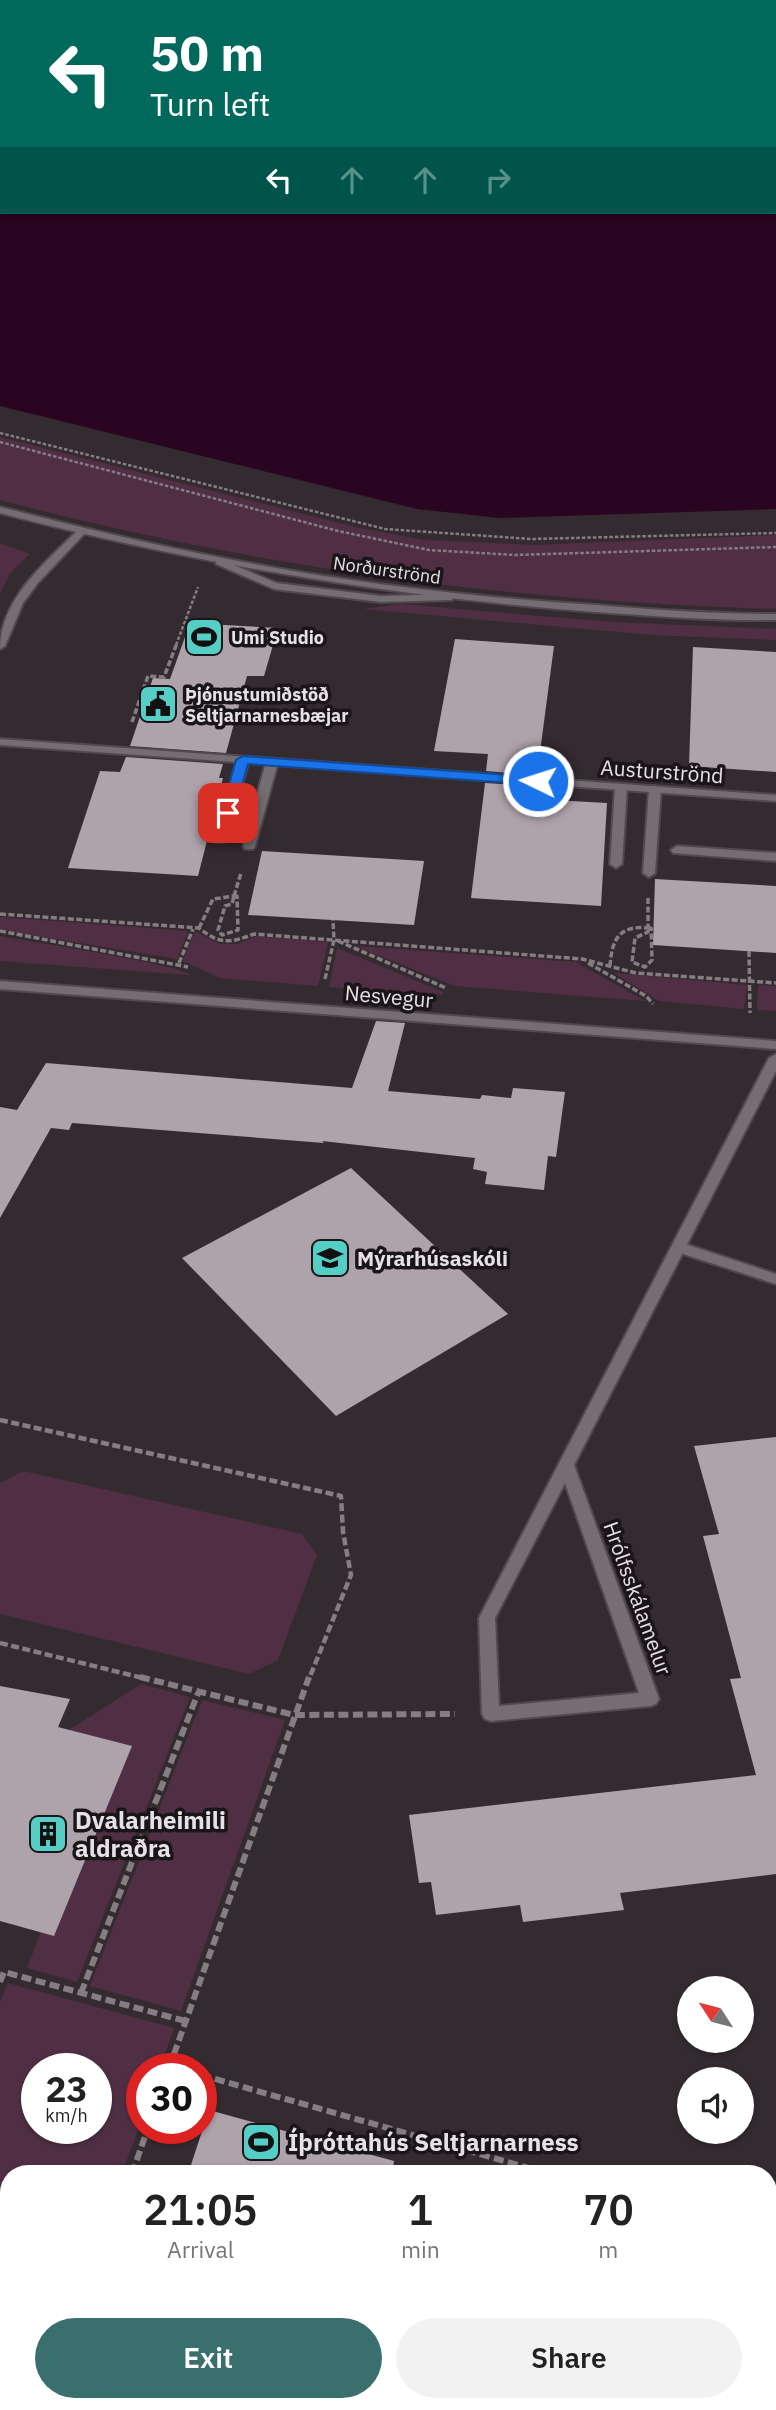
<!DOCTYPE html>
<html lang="en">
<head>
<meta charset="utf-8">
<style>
  :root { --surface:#fff; --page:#f2f2f2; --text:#222; --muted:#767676; --accent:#396f6c }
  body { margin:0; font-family:"IBM Plex Sans",sans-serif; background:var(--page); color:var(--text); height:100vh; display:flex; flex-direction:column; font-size:26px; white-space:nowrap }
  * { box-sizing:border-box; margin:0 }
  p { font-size:23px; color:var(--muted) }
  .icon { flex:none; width:38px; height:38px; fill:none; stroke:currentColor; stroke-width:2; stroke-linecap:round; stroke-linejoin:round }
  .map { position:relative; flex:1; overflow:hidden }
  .details { position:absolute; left:0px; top:2165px; width:777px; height:247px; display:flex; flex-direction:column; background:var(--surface); border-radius:28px 28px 0 0; box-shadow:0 2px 5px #0004 }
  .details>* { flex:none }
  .banner { position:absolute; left:0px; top:0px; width:777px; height:214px; box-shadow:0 2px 5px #0004; background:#00695c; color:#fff; overflow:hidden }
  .needle { width:46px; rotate:306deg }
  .fabs { position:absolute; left:677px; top:1976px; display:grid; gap:14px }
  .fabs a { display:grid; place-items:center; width:77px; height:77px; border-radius:50%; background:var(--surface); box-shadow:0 2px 5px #0004; font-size:35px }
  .speed { position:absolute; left:21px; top:2053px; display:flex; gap:14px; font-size:35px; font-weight:700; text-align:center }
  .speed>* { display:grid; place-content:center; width:91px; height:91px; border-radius:50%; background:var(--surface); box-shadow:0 2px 5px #0004; line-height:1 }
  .speed small { font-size:18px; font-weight:400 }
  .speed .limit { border:10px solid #d22; background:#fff; color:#111 }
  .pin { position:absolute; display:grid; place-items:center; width:60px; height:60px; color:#fff; margin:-30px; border-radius:14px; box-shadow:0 4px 10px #0006 }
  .me { position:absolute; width:77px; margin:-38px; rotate:274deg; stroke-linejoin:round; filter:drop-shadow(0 0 5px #0008) }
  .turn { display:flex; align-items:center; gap:24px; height:147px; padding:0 35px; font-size:32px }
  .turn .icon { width:91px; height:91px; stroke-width:2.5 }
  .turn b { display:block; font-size:49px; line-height:60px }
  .lanes { display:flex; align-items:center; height:66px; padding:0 35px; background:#0003; justify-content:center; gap:35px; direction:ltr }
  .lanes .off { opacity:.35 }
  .eta { display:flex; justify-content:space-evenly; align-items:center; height:119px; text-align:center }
  .eta b { font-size:42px; font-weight:600; line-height:49px }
  .primary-button { display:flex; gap:14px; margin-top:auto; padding:14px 35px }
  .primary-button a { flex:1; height:80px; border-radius:42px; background:var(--accent); color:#fff; font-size:28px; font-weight:600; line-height:80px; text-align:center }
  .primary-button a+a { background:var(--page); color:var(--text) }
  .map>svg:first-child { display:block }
</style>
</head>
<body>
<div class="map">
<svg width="776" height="2410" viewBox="0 0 776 2410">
  <rect width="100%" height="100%" fill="#342b31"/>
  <g fill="#502f45" fill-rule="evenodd">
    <path d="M0,437l355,90 69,13 111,5 241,-10v74c-263,-7 -522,-42 -776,-109z"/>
    <path d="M0,543l30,11 -20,19 -10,21z"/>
    <path d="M401,604l211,18 164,7v11l-124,-5 -289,-26z"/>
    <path d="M0,917l188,14 -11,28 -177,-29z"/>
    <path d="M195,931l25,13h18l18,-8 72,6 -10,44 -98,-8 -37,-17z"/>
    <path d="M0,936c26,5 184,29 190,39l-190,-14z"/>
    <path d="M355,946l221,16 69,39 -190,-15z"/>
    <path d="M337,948l106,44v3l-114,-8z"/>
    <path d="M614,973l133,12 -3,24 -85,-8z"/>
    <path d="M758,985l18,1v25l-19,-1z"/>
    <path d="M23,1471l279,63 15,21 -39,105 -29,14 -249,-60v-131z"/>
    <path d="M141,1684l49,13 -113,285 -50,-14 14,-36 13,4 77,-190 -62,-16z"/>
    <path d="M202,1700l83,20 -104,291 -91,-25z"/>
    <path d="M8,1983l166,45 -14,40h-18v51l-20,54 -113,1v192l-9,-3v-361zM37,2068h59v60h-59z"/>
  </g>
  <path fill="#2a0521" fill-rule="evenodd" d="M0,0h776v509l-277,9 -82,-9 -417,-103zM2,2h773v210h-773z"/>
  <g fill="#afa3ab">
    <path d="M190,623l88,5 -14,48h-17l-21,77 -96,-7 23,-68 17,1z"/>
    <path d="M455,639l99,7 -17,129 -51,-4 2,-17 -54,-3z"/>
    <path d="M693,647l83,5v120l-87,-6z"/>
    <path d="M126,757l97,7 -4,14h4l-25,98 -130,-8 32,-97 20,1z"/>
    <path d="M485,783l51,3 -2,13 73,4 -6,103 -130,-8z"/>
    <path d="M262,851l162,10 -10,64 -166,-10z"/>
    <path d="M655,879l121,7v67l-123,-8z"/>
    <path d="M376,1021l29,2 -17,68 92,8 2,-4 29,3 2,-10 52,4 -9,65 -8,-1 -4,34 -59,-6 2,-12 -14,-3 2,-11 -153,-17 2,2 -252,-20 -3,7 -18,-2 -51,90v-111l17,3 29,-47 306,25z"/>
    <path d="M351,1168l157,146 -172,102 -154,-158z"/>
    <path d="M776,1437v437l-156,19 4,17 -101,12 -3,-17 -84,10 -5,-33 -12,1 -10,-68 347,-40 -26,-96 11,-1 -38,-142 16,-2 -25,-88z"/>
    <path d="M0,1686l70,13 -12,28 74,19 -78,190 -54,-15z"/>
    <path d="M209,2110l185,51 -2,13h-204z"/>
  </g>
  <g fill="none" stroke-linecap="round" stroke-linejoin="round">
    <defs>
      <g id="service">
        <path d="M220,559l56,24 105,13 70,-2 5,3 -5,3 -70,2 -107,-13 -58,-25v-4z"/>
        <path d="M243,757l6,3 -23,80 -2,2h-8l-2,-2 23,-80z"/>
        <path d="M272,759l6,3 -23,84 -2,3h-8l-2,-3 23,-84z"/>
        <path d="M621,784l6,3 -5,77 -6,4 -6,-4 5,-77z"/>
        <path d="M655,786l6,3 -6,84 -6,4 -6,-4 6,-84z"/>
        <path d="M677,846l99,7v8l-103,-8 -2,-3z"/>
        <path d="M679,1242l97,32v10l-102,-33 -2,-4 2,-4z"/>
      </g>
      <g id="minor">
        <path d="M78,530l8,2 -49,52 -14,19 -18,43 -5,3c0,-50 45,-86 78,-119z"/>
        <path d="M0,739l776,56v6l-776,-56z"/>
        <path d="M0,981l776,60v8l-776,-60z"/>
        <path d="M776,1054v17l-202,394 85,234 -3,5 -6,2 -159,15 -6,-2 -3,-5 -3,-96 290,-560zM565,1483l74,210 -140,13 -4,-88z"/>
      </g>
      <path id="tertiary" d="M0,507c76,19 151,38 228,52 121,24 244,38 368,46 60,5 120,9 180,9v6c-60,1 -120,-4 -180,-8 -202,-15 -400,-48 -596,-99z"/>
    </defs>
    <use href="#service" stroke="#51484e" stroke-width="4"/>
    <use href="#minor" stroke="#51484e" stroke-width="4"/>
    <use href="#tertiary" stroke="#51484e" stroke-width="4"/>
    <g stroke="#847d82" stroke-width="2.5" stroke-dasharray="3.5 2" stroke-linecap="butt">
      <path d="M0,433l385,96 146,10 245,-6"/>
      <path d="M0,442l338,89 91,19 86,5 261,-8"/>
      <path d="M176,645l22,-58"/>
    </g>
    <g stroke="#847d82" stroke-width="3.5" stroke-dasharray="6 2.5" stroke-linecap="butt">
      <path d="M132,722l16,-46 16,1 13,-34"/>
      <path d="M234,896h3l1,34 -16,5 -4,-5 7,-24 7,-2z"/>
      <path d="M234,896l7,-23"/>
      <path d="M648,898v30"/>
      <path d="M0,914l199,14c21,17 31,15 55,6l328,25 54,14 140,10"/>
      <path d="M199,928l14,-29 21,-3"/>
      <path d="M648,928h3l1,32 -7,7 -13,-5 3,-24 13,-6z"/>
      <path d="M0,931l188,36"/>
      <path d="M338,941l108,47"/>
      <path d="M749,951l1,62"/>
      <path d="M179,963l14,-34"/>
      <path d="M588,963l58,33 7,8"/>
      <path d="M610,966c2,-27 9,-41 38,-38"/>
      <path d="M325,979l9,-39 -1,-20"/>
    </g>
    <g stroke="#847d82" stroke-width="4.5" stroke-dasharray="8 3.5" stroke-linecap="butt">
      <path d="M0,1420l341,76 2,36 8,43 -42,104"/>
      <path d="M0,1643l147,36"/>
    </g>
    <g stroke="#847d82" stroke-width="6" stroke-dasharray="10 4.5" stroke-linecap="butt">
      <path d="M140,1677l154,38 161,-1"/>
      <path d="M0,1982l4,-10 181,49"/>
      <path d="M81,1993l117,-300"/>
      <path d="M169,2066l9,2"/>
      <path d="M169,2068l140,-391"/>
      <path d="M201,2075l349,99"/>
      <path d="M132,2174l16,-46"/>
      <path d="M768,2270l8,7"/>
      <path d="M0,2389l9,3"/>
      <path d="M47,2410l3,-7"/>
    </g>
    <use href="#service" fill="#746e72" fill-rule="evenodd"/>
    <use href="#minor" fill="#746e72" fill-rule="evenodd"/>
    <use href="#tertiary" fill="#746e72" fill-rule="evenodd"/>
  </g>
  <path fill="#1a73e8" stroke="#114b97" stroke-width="2" d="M243,756l295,21 6,4 -6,4 -290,-21 -14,49 -11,3 -2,-3 15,-53z"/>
  <defs>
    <symbol id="stadium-square" viewBox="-11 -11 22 22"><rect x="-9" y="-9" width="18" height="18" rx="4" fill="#55cec6" stroke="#191518"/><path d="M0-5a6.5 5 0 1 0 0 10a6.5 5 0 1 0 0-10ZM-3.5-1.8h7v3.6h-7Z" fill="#111"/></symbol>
    <symbol id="civic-square" viewBox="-11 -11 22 22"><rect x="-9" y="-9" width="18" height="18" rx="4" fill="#55cec6" stroke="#191518"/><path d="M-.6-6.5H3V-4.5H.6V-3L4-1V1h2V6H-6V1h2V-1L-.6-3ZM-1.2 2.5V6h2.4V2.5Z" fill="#111"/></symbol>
    <symbol id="school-square" viewBox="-11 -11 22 22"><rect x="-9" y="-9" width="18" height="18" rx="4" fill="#55cec6" stroke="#191518"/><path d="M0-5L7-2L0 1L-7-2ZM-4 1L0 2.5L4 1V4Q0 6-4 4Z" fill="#111"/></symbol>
    <symbol id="building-square" viewBox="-11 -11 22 22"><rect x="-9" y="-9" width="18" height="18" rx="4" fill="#55cec6" stroke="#191518"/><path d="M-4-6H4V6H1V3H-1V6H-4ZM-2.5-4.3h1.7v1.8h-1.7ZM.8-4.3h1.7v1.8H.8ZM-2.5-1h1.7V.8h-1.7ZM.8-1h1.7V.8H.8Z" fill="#111"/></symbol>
  </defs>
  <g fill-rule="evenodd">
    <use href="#stadium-square" x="182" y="615" width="44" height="44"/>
    <use href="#civic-square" x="136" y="682" width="44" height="44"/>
    <use href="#school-square" x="308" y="1236" width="44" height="44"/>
    <use href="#building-square" x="26" y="1812" width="44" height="44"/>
    <use href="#stadium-square" x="239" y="2120" width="44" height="44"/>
  </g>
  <g text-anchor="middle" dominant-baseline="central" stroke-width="7" stroke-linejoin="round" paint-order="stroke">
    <g font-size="18" fill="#e7e1e5" stroke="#191518">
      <text transform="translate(387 570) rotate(8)">Norðurströnd</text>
    </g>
    <g font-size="18" font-weight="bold" fill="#e7e1e5" stroke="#191518" text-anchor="start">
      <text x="231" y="637">Umi Studio</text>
      <text x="185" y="694">Þjónustumiðstöð<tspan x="185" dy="21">Seltjarnarnesbæjar</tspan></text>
    </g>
    <g font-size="21" fill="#e7e1e5" stroke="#191518">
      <text transform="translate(662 771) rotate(4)">Austurströnd</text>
      <text transform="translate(389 996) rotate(5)">Nesvegur</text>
      <text transform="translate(638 1598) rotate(70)">Hrólfsskálamelur</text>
    </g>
    <g font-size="21" font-weight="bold" fill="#e7e1e5" stroke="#191518" text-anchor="start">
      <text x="357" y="1258">Mýrarhúsaskóli</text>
    </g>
    <g font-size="24" font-weight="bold" fill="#e7e1e5" stroke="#191518" text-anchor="start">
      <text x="75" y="1820">Dvalarheimili<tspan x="75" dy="28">aldraðra</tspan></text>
      <text x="288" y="2142">Íþróttahús Seltjarnarness</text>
    </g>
  </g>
</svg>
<div class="fabs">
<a><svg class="needle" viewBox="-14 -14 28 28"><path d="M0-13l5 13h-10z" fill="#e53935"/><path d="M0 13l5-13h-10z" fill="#767676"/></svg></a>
<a><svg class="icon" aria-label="sound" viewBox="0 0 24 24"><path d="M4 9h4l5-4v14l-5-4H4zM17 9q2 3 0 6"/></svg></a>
</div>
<div class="speed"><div>23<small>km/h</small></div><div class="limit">30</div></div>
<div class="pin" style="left:228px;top:813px;background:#d93025"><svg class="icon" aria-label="arrive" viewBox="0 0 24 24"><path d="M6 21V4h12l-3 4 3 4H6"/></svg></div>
<svg class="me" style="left:538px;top:781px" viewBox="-20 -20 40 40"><circle r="17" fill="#1a73e8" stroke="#fff" stroke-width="3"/><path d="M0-11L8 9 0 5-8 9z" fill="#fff"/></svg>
<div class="banner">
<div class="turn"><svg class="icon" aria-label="left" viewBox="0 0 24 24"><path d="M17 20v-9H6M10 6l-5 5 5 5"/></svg><div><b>50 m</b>Turn left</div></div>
<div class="lanes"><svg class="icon" aria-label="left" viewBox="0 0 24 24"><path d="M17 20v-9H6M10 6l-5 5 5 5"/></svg><svg class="icon off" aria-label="ahead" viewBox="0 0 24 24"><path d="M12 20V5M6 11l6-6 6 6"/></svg><svg class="icon off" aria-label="ahead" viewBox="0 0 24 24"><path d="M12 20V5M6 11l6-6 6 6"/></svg><svg class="icon off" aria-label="right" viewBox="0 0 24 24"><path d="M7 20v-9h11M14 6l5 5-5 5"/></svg></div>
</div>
<section class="details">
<div class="eta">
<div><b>21:05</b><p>Arrival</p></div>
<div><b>1</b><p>min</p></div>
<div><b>70</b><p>m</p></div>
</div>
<div class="primary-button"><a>Exit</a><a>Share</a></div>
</section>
</div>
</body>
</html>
